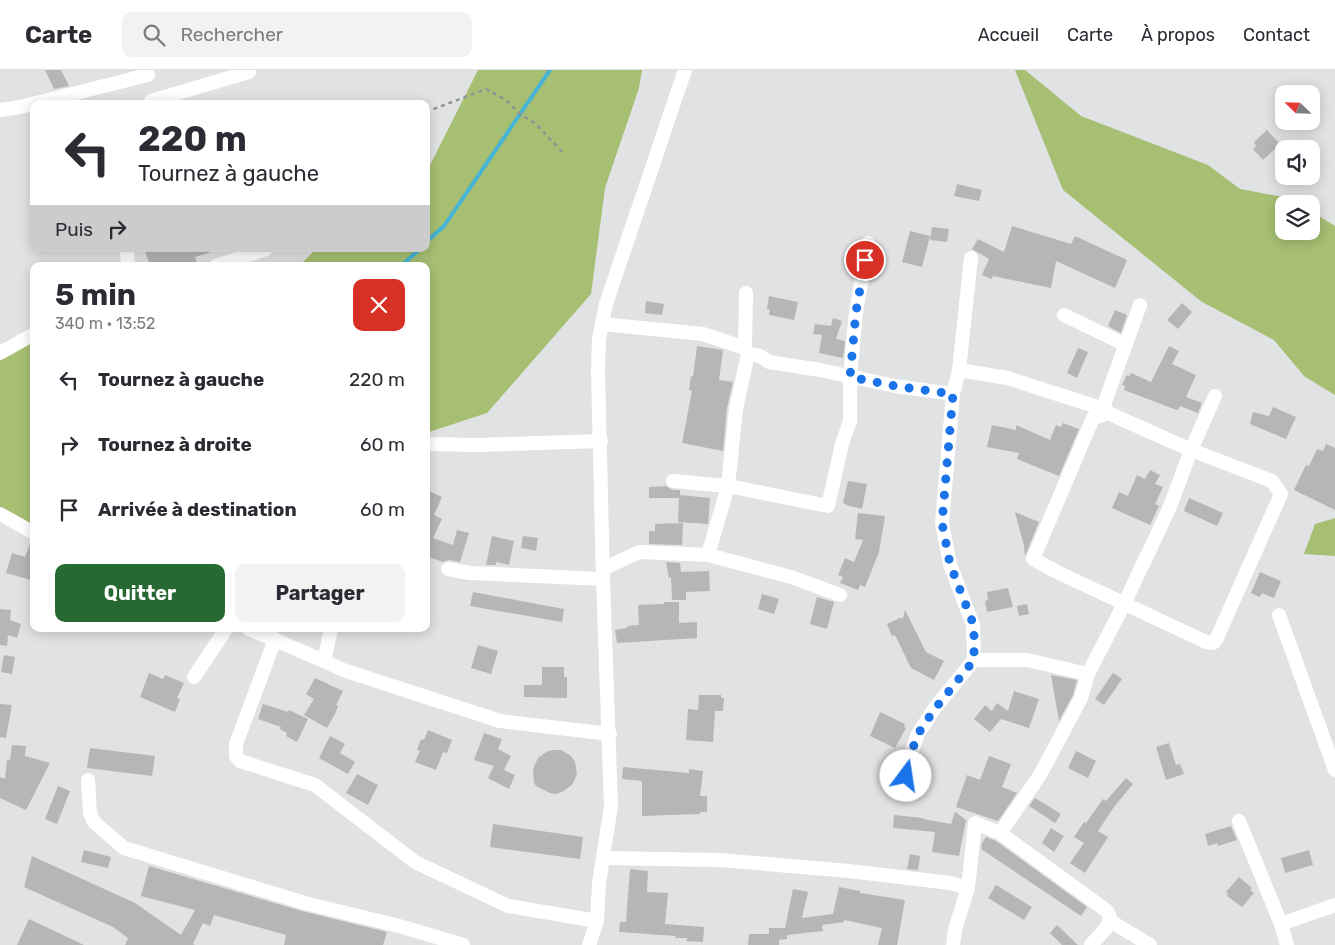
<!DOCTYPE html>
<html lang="fr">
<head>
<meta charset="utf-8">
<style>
  :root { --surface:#fff; --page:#f2f2f3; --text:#2b2b33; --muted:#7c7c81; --line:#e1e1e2; --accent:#276933 }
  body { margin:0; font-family:Rubik,sans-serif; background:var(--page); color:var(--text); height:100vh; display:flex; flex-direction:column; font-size:19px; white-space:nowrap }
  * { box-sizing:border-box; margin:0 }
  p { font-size:16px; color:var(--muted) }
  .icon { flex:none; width:28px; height:28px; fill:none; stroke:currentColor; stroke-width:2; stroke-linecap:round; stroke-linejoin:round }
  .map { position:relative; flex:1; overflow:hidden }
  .details { position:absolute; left:30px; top:192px; width:400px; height:370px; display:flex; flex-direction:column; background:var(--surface); border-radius:10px; box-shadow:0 2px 12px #0003 }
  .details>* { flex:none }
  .hud { position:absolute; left:30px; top:30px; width:400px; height:152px; border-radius:10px; box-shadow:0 2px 12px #0003; background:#fff; color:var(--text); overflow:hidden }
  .needle { width:32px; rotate:293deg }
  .fabs { position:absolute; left:1275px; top:15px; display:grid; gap:10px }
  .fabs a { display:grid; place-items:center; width:45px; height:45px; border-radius:10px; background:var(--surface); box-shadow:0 2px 12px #0003; font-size:25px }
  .pin { position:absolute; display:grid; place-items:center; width:42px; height:42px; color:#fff; margin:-21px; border:2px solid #fff; border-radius:50%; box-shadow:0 1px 5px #0007 }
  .me { position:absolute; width:55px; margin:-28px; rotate:14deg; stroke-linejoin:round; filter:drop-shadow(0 0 4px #0008) }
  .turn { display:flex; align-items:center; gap:18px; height:105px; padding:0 25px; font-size:22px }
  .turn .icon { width:65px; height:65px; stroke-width:2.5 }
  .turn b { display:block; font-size:35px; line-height:42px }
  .then { display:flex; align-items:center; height:48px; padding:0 25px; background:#0003; gap:10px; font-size:19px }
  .round { display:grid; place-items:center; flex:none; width:52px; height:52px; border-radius:10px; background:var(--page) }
  .headline { display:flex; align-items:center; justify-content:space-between; height:85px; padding:0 25px }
  h1 { font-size:30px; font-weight:700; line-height:38px }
  .button { display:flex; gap:10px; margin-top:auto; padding:10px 25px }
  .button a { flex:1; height:58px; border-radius:10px; background:var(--accent); color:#fff; font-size:20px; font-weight:700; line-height:58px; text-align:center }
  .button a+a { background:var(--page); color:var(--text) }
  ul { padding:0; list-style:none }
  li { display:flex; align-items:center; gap:15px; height:65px; padding:0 25px }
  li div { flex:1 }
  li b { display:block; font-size:19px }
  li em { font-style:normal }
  header { display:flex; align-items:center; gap:30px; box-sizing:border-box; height:70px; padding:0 25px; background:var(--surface); border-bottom:1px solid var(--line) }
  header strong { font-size:24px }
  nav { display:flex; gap:28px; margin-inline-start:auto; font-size:18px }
  .search { width:350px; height:45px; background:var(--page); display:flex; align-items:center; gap:12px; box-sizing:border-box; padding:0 18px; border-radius:10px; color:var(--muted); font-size:19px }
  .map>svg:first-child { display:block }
</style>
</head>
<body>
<header>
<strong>Carte</strong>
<div class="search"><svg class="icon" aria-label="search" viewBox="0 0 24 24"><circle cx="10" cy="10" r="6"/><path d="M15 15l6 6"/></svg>Rechercher</div>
<nav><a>Accueil</a><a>Carte</a><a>À propos</a><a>Contact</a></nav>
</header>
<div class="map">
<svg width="1335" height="875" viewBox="0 0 1335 875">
  <rect width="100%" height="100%" fill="#e1e2e4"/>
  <g fill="#a6bf72">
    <path d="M478,0h164l-3,18 -34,100 -14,106 -104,119 -61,20v-167h-127l17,-17h110v-76z"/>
    <path d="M1015,0h10l56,46 127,49 32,24 49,9 10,6h-15v27h27v-20l24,15v169l-31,-19 -30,-36 -72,-38 -139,-112z"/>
    <path d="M34,266v195l-34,-19v-161z"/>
    <path d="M1335,448v38l-31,-2 11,-30z"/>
  </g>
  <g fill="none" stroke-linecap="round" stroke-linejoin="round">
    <g stroke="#45b4d5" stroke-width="4">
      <path d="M426,172l18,-16 106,-156"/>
      <path d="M401,196l19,-17"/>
    </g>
  </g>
  <g fill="#b7b5b6">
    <path d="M45,0h16l8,16 -15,3z"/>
    <path d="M1267,60l13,14 -17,16 -10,-11 3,-3 -2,-4z"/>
    <path d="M957,114l25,6 -3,11 -25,-5z"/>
    <path d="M1012,156l59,18 4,-8 52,24 -12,28 -59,-27 -5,27 -58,-12 -1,3 -10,-4 7,-16 -17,-10 6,-10 26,13z"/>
    <path d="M932,157l17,2 -2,13 -17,-2z"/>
    <path d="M910,161l20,5 -8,31 -20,-5z"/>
    <path d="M152,179h63v2l-20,6 3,9h-48l-5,-15z"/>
    <path d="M769,226l29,6 -4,18 -25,-5 1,-5 -3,-1z"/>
    <path d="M646,231l18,3 -2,11 -17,-2z"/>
    <path d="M1182,233l10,9 -14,17 -11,-9z"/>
    <path d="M1115,240l12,5 -6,18 -13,-7z"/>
    <path d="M833,248l9,3 -6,18 9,2 -2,17 -24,-5 3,-18 -9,-1 2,-10 16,2z"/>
    <path d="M697,276l26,4 -4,30 14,2 -6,26 -4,43 -41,-8 10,-52 -3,-1 2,-14 2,1z"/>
    <path d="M1169,276l10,5 -7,13 24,11 -10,22 16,6 -4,10 -18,-7 -2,4 -4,-1 -50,-19 1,-4 -3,-1 5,-10 2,1 2,-3 20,9z"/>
    <path d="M1078,278l10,4 -11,26 -10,-5z"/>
    <path d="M1273,337l23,10 -10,22 -36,-15 3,-12 16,4z"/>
    <path d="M1063,353l16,6 -20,47 -42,-17 2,-6 -32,-6 5,-22 24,5v-5l34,15 6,-15 5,2z"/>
    <path d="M1326,374l9,4v62l-41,-20 12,-25 3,1 8,-17 6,2z"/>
    <path d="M1150,400l10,5 -5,9 8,3 -8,17 4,2 -9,19 -38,-17 7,-16 9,4 9,-21 8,4z"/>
    <path d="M848,411l19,3 -5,25 -16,-4v-1l-3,-1z"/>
    <path d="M666,416l6,4h8v5l30,3 -2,26 -30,-2 1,-24h-30v-11z"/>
    <path d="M429,421l13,6 -8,18 8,4 -9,19 20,7 4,-15 12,3 -9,29 -11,-2 -6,2 -17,-6v-58z"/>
    <path d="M1189,428l34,15 -6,13 -33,-15z"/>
    <path d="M1015,442l24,10 -14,34 -1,-10z"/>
    <path d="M858,443l27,3 -6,36 -14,35 -5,-2 -2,5 -18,-7 3,-6 -5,-2 7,-17 9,4 9,-22 -8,-1z"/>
    <path d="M683,453l-1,22 -33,-1v-13h6v-7z"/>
    <path d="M492,466l22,5 -5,24 -13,-3v3h-10z"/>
    <path d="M523,466l15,2 -2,13 -15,-3z"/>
    <path d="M31,471l3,1v33l-3,5 -25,-7 6,-20 13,4z"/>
    <path d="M666,492l14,1 1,9 28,-1 1,20 -24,1v8h-14l-1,-23 -2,1z"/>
    <path d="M1260,502l21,9 -7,17 -12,-5 -2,4 -9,-4z"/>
    <path d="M1008,518l5,19 -26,5 -2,-11 3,-1 -1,-8z"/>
    <path d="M473,522l91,17 -2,13 -92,-16z"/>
    <path d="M762,524l17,5 -5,15 -16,-5z"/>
    <path d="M817,527l17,5 -7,27 -17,-5z"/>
    <path d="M664,532h15v21l18,-1v16l-80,5 -2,-13 12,-2v-2l12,-1 -1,-20 26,-1z"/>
    <path d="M1027,534l2,10 -10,2 -2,-10z"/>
    <path d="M0,539l11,1 -1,10 11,4 -4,14 -9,-3 -1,11 -7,-1z"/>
    <path d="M905,540l21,42 18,9 -10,19 -23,-12 -16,-33 -3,1 -5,-12 13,-6h3z"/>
    <path d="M478,575l20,6 -7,23 -20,-6z"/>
    <path d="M4,585l11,2 -3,17 -11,-2z"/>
    <path d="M542,597h22v10h3v21l-43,-1v-12h18z"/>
    <path d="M149,603l14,6 2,-4 19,8 -7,15 3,1 -5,13 -35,-15z"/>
    <path d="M1113,603l9,6 -18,26 -9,-6z"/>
    <path d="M1051,605l26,5 -4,15 -14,26z"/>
    <path d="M315,608l28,13 -7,14 2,1 -3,8 -8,14 -23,-13 10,-16 -8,-5z"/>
    <path d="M1014,621l25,8 -10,29 -28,-9 -11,13 -16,-13 11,-14 7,6 5,-8 11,8z"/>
    <path d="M699,625h22v3h3l-1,13h-8l-2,31 -27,-2 2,-31 10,1z"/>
    <path d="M0,634l12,1 -6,33 -6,-1z"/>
    <path d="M263,634l25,8 1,-2 19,9 -11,23 -11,-6 1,-3 -7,-4 1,-2 -23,-8z"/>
    <path d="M880,642l25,12 -1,3 2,1 -11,20 -25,-12z"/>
    <path d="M428,660l24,10 -5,13 -4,-1 -7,18 -21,-8 5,-11 -3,-1 4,-11 3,1z"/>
    <path d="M484,663l18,6 -4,10 13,7 -7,14 11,5 -6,14 -21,-11 6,-12 -20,-6z"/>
    <path d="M330,666l15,8 -5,9 15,9 -7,12 -29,-16z"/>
    <path d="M1169,673l7,22 4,-1 4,10 -18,6 -10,-33z"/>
    <path d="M12,675l14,1 -1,10 25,7 -24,47 -26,-12v-21l5,2 2,-19h3z"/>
    <path d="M90,678l65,8 -3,20 -65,-8z"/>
    <path d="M554,680h7l10,6 4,6 2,12 -5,11 -10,7 -6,2 -6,-1 -14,-7 -2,-3 -1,-14 5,-11 10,-7z"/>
    <path d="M1076,681l20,10 -8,17 -20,-10z"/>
    <path d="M989,686l22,8 -9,23 15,6 -19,28 -42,-14 11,-32 13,5z"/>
    <path d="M623,697l66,6v-4l14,2 -3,25h7v16h-7v2l-58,2v-35l-20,-2z"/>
    <path d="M357,704l21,11 -10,20 -22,-12z"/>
    <path d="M1126,708l7,6 -19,23 -16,24 10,6 -23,36 -15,-10 14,-20 -10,-6 10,-15 2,1 17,-24 3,2z"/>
    <path d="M58,716l12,5 -13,33 -12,-5z"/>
    <path d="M1035,728l26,16 -6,9 -26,-17z"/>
    <path d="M955,742l11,8 -7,36 -27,-4 3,-20 -42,-4 1,-13 29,3v1l28,5z"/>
    <path d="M493,754l90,13 -3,22 -90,-12z"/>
    <path d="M1231,756l6,14 -19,6 -1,-3 -9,3 -3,-12z"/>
    <path d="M1051,758l13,8 -10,16 -12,-9z"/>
    <path d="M986,767l10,4 91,66 -6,9 -100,-67 1,-6z"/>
    <path d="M84,780l27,7 -3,11 -27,-6z"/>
    <path d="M1309,780l4,15 -28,8 -4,-15z"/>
    <path d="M910,784l10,2 -2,14 -11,-1z"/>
    <path d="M32,786l103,47 46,32 14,-25 -54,-14 8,-30 153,45 85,21 -4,13h-99l2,-10 -72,-20 -4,11 -7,-3 -10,21 2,1h-70l3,-7 -15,-11 -89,-40z"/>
    <path d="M630,799l18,2 -1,21 21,1 -3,31 39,3 -1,15 -17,-1 1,-3h-12l1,-2 -57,-4 1,-10h6z"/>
    <path d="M1239,807l13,11 -2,2 4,3 -12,14 -15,-11 1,-2 -2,-2z"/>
    <path d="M996,815l36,22 -8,13 -36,-22z"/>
    <path d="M839,817l21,4v2l45,7 -8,45h-19l4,-17 -38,-8v2l-22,3 1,6 -36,4v4l-8,1v5h-31l1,-11h20v-6h16l8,-39 15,3 -6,26 31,-4z"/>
    <path d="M29,849l55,26h-67z"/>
    <path d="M1057,855l21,20h-16l-12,-12z"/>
  </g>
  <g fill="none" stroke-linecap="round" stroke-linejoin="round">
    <path stroke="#919293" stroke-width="2.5" stroke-dasharray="4 4" stroke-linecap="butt" d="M426,42l60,-23 20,11 14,14 16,10 27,29"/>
    <g stroke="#fff" stroke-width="14">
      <path d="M151,31l98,-29 -1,-2"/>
      <path d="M0,40l20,-3 128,-32"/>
      <path d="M127,179l1,17"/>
      <path d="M216,196l50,-17"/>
      <path d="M746,223l-1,55 3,6 12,2 9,6 51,8 75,16 58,8"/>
      <path d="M1064,245l60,29"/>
      <path d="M602,254l101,10 42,14"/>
      <path d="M0,283l34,-19"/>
      <path d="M959,300l48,8 97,31"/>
      <path d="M1108,343l-15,5 -60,141 24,13 149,70 7,1 3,-3 65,-146 -9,-13 -81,-31 -83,-37 -4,-4 1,-7 35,-97"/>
      <path d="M426,374l52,1 123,-4"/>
      <path d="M673,411l55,5 100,20 14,-62 8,-23v-44l6,-65 12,-69"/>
      <path d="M0,444l34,19"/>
      <path d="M708,485l20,-69 8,-77 12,-55"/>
      <path d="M448,499l22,4 133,6"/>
      <path d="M603,499l36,-17 69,3 83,22 49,18"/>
      <path d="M1279,545l56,155"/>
      <path d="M249,559l75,32"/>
      <path d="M331,559l-7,32 19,9 157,51 110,13"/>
      <path d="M275,569l-39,105v12l4,5 75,24 100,77 93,44 89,15"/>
      <path d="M974,590h53l61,14"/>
      <path d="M194,607l32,-48"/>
      <path d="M88,710l2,33 4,9 30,26 181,55 98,24 60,18"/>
      <path d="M911,725l-5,-9v-19l12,-33 16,-25 40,-49 -1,-35 -23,-61 -8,-41 11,-129 6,-24 12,-112"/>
      <path d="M1239,751l42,103 6,21"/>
      <path d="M1000,763l40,-58 41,-77 7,-24 36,-70 45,-95 22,-59 24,-54"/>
      <path d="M603,788l116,2 130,11 101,12 18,5"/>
      <path d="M1110,851l40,24"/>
      <path d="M1281,854l54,-19"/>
      <path d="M589,875l8,-24 2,-38 12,-77 -8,-227 -5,-208 1,-32 7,-35 79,-234"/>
      <path d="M953,875l2,-16 13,-41 7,-65 25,10 107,78 3,6 -3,10 -16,18"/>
    </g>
  </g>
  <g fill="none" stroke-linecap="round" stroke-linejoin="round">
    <path stroke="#1a73e8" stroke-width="9" stroke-dasharray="0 16.2" d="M865,190l-9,52 -6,65 45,9 58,8 -11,129 8,41 24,62v34l-40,50 -16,24 -12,33v9"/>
  </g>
</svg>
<div class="fabs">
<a><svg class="needle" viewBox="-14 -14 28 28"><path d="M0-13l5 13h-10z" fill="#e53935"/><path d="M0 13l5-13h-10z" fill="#7c7c81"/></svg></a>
<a><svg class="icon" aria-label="sound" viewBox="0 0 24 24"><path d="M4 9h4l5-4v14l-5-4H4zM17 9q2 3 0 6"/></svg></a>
<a><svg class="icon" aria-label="layers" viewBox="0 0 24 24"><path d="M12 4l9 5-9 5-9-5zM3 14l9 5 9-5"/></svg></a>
</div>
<div class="pin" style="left:865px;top:190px;background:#d93025"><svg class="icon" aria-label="arrive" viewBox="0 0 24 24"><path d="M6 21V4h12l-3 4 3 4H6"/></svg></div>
<svg class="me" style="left:906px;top:706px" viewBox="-20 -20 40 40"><circle r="19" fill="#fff"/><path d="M0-13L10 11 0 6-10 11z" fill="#1a73e8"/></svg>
<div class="hud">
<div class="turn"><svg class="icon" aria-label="left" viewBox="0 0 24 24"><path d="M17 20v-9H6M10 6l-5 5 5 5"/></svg><div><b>220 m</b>Tournez à gauche</div></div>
<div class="then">Puis<svg class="icon" aria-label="right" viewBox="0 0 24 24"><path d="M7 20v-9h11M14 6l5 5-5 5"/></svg></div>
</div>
<section class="details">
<div class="headline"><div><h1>5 min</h1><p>340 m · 13:52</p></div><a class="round" style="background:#d93025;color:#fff"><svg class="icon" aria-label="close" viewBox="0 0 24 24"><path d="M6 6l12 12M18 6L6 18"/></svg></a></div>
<ul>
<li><svg class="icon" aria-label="left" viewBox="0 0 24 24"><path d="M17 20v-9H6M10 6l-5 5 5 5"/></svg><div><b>Tournez à gauche</b></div><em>220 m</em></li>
<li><svg class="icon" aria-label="right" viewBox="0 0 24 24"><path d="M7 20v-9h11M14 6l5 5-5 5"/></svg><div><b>Tournez à droite</b></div><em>60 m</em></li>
<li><svg class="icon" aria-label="arrive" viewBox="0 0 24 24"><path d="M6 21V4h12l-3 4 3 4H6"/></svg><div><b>Arrivée à destination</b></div><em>60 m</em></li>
</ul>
<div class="button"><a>Quitter</a><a>Partager</a></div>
</section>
</div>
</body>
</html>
